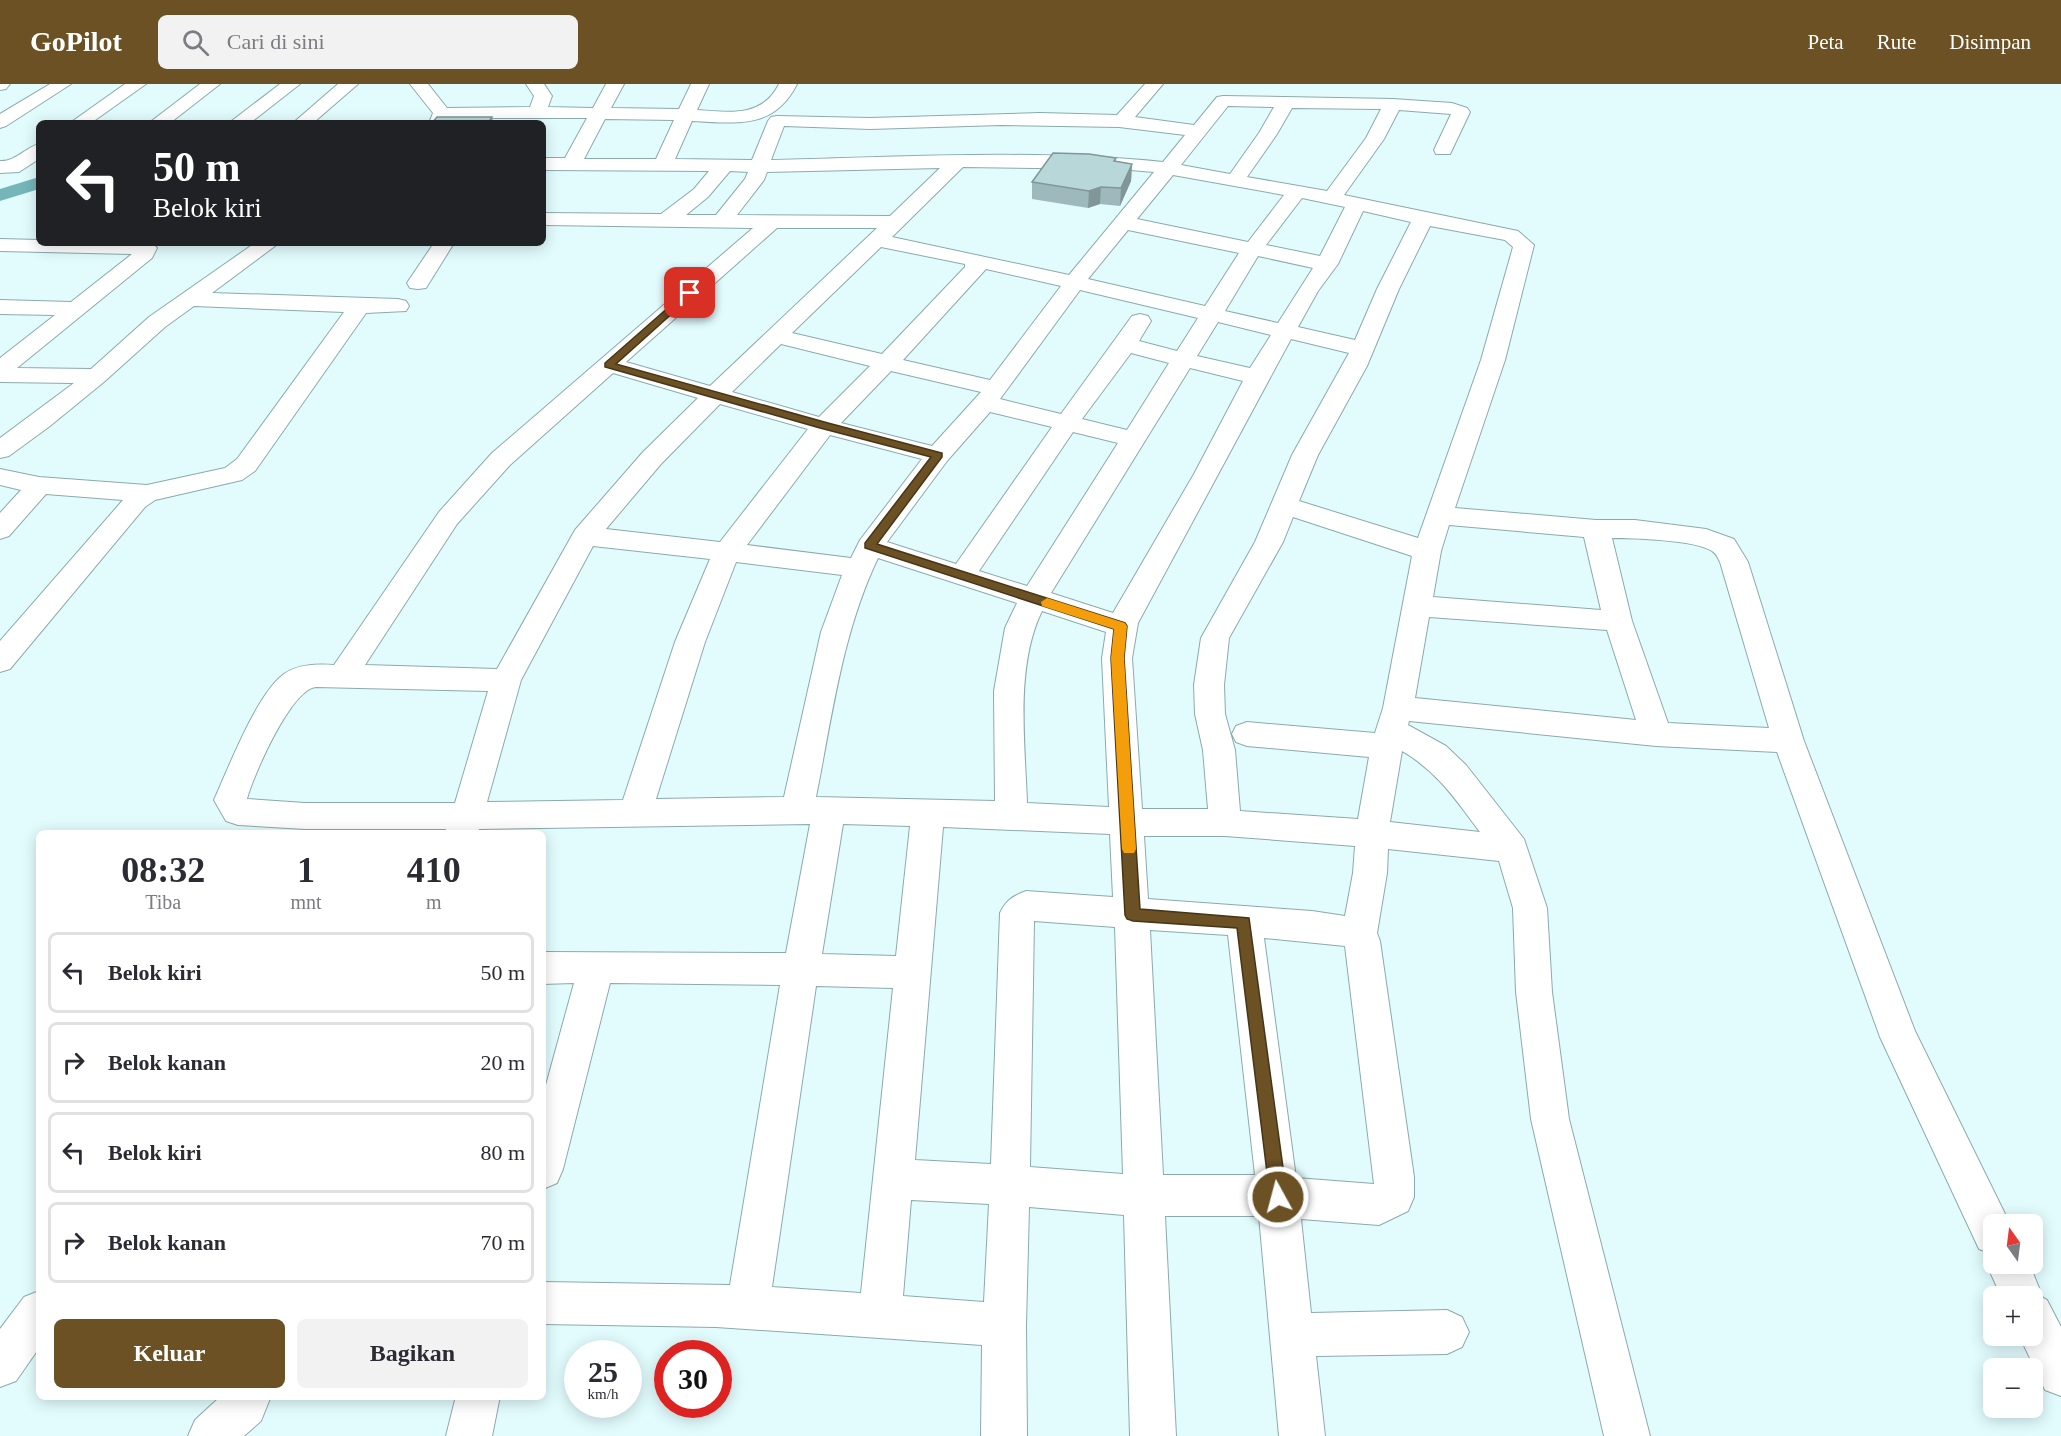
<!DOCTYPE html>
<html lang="id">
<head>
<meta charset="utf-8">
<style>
  :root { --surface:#fff; --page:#f2f2f3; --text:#2b2b33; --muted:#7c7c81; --line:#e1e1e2; --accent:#6b5123 }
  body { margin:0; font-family:"Times New Roman",serif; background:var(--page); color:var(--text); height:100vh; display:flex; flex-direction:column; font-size:22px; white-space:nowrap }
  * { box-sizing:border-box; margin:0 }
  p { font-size:20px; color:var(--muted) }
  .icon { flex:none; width:33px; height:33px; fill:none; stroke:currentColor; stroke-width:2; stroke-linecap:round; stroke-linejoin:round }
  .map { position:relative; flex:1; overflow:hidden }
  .side { position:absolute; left:36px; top:746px; width:510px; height:570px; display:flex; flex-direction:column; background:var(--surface); border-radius:9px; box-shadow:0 3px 15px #0003 }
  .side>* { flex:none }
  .guide { position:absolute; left:36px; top:36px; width:510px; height:126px; border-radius:9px; box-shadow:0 3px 15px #0003; background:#202124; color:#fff; overflow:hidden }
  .needle { width:39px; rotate:346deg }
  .controls { position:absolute; left:1983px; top:1130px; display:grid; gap:12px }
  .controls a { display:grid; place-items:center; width:60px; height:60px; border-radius:9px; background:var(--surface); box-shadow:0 3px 15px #0003; font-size:30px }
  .speed { position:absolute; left:564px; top:1256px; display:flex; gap:12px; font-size:30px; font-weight:700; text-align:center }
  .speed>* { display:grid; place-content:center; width:78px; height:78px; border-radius:50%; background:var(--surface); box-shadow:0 3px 15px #0003; line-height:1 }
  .speed small { font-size:15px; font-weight:400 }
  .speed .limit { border:9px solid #d22; background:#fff; color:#111 }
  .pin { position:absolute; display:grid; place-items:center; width:51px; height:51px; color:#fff; margin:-26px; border-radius:12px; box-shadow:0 3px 9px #0006 }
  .me { position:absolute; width:66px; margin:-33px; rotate:353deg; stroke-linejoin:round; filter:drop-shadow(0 0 4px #0008) }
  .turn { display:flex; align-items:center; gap:21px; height:126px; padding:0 18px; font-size:27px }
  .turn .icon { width:78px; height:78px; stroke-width:2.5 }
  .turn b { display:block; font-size:42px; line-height:51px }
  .eta { display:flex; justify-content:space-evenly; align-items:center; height:102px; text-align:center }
  .eta b { font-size:36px; font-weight:700; line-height:42px }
  .cta { display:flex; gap:12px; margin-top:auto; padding:12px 18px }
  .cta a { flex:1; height:69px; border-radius:9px; background:var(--accent); color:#fff; font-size:24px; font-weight:700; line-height:69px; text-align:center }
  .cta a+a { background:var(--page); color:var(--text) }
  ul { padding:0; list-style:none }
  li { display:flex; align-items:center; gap:18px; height:81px; margin:0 12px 9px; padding:0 6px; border:3px solid var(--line); border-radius:9px }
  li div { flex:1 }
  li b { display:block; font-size:22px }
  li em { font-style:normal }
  header { display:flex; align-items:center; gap:36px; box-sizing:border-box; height:84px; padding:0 30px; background:var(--accent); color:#fff }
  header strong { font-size:28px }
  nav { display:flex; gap:33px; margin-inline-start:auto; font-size:21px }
  .search { width:420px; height:54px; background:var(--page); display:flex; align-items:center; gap:15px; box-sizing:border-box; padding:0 21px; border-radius:9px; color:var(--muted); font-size:22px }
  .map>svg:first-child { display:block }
</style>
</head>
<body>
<header>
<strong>GoPilot</strong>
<div class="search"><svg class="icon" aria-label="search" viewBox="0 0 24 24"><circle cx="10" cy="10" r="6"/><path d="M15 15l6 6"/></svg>Cari di sini</div>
<nav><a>Peta</a><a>Rute</a><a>Disimpan</a></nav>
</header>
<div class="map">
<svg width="2061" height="1352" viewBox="0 0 2061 1352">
  <rect width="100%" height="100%" fill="#e2fcfe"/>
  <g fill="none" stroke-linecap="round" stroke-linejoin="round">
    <path fill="#75b6ba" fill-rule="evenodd" d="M39,93v12l-39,12v-12z"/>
    <defs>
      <g id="minor">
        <path d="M0,0h10l-4,5 -6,1z"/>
        <path d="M50,0h21l-65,42 -6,2v-14z"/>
        <path d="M125,0h21l-55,39h-21z"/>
        <path d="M200,0h20l-50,39h-21z"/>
        <path d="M280,0h20l-50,39h-21z"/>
        <path d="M338,0h20l-45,39h-20z"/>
        <path d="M410,0h18l19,24 83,-1 4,-11 -8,-12h18l8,12 -4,11 45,1 13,-24h18l-13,24 68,1 12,-25h18l-12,26c33,2 65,8 82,-26h18c-23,46 -61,39 -105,37l-17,38 77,1 16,-39 3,-4 6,-1 93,2 170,-5 77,2 28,-31h18l-28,33 59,8 23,-28 6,-1 170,3 59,4 15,5 3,4 -18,38 -2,4h-14l-2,-4 17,-36 -52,-4 -15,29 -40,56 174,36 16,14 -29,115 -50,148 141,12h39l71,9 28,10 14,23 56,179 111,290 95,193h-16v39h35l14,35 4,2 14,27v69l-16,-6 -26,-55h13v-39h-31l-15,-33 4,-10 -11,-4 -99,-212 -103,-285 -121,-6 -247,-25 -1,4 38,21 20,19 58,74 23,69 5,84 17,127 81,317h-46l-73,-317 -15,-127 -3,-84 -14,-47 -111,-12 -1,24 -10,60 3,8 34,236v20l-6,14 -29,14 -78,-6 10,94 136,-3 15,7 7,15 -7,15 -15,7 -131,2 9,80h-46l-20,-220h-94l11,220h-46l-6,-221 -95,-8 -3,118 1,111h-46l1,-91 -266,-18 -173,-3v-42l187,3 50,-300 -170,-2 -47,186 -6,14 -14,6v-93l31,-113 -31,1v-32l243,1 24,-129 -331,5 -1,3h-32v-3h-141l-67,-4 -12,-4 -12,-21c14,-31 43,-107 70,-126 14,-10 33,-10 50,-9l105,-153 53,-59 261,-225 -210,-3v-12l118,1 33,-25 15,-18 -166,-1v-12h22l22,-40h-138l-2,5h-18l4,-10zM1228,22l46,1 -15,26 -29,41 -49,-9zM1292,24l89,1 -15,29 -39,53 -80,-14 30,-43zM605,35l69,1 -18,39h-72zM1001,41l118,2 66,8 -22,27c-130,-13 -262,-5 -392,-2l13,-34 86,3zM963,83l155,2 36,3 -85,103 -177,-38zM940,84l-50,48 -153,-1 27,-35 3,-8zM730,87l18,1 -3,7 -29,36h-30l22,-18zM1173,91l111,20 -36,47 -111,-23zM1302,114l43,9 -25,49 -54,-11zM1363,127l48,11 -34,67 -22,51 -57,-13 20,-36 20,-27zM1430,142l75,14 8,7 -32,113 -63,178 -119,-37 19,-46 49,-89 32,-77zM777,144h100l-167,158 -84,-24zM1128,146l111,23 -34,53 -117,-27zM881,163l84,17v3l-83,87 -90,-21zM1258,172l55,12 -35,55 -53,-12zM986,185l75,17 -71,94 -87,-20zM1080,206l118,28 -21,33 -38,-10 12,-20 -3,-5 -8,-2 -8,2 -71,98 -61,-15zM1218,238l53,13 -21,33 -53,-12zM1291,255l58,14 -57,102 -37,87 -54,96 -7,47 1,29 8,36 5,59h-66l-10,-151 6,-35zM781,260l89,22 -51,51 -87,-25zM1131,269l38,10 -42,67 -45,-11zM1190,284l53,13 -49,93 -81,139 -62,-20zM891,287l90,21 -49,54 -91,-23zM613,289l85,25 -55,54 -68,78 -78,139 -132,-4 92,-141 53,-59zM720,320l88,25 -88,113 -114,-13 55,-65zM990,328l62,15 -96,137 -69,-22 60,-81zM1073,348l45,11 -91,143 -48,-15zM830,351l92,24 -62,81 -9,18 -104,-13zM1293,433l119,39 -29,152 -8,25 -128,-11 -11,4 -4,8 4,8 11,4 122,11 -11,62 -118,-8 -5,-61 -10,-36 -1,-29 5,-47 54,-96zM1449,441l135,12 17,73 -168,-13 8,-46zM1612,454c21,0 83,2 100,13 4,2 6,7 8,11l49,166 -101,-5 -36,-102zM593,462l117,13 -35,83 -52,158 -136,2 34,-122zM878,474l139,45 -12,25 -11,63 1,110 -179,-4c16,-80 26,-164 62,-239zM736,478l106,13 -21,57 -37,165 -128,2 49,-157zM1042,527l64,21 -4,26 7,149 -82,-4c-2,-60 -12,-137 15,-192zM1429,533l178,13 29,90 -221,-22zM316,603l172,4 -33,112h-150l-58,-4c6,-23 44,-110 69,-112zM1402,667c36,21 53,48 78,81l-90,-10zM843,740l67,2 -14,130 -74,-2zM943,743l167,7 3,63 -87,-6c-13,5 -20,9 -26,22l-9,251 -76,-4zM1144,752h81l130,10 -2,27 -8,43 -33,-5 -164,-12zM1034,837l81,6 8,247 -93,-7zM1150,846l78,5 27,240h-92zM1264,854l81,8 29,238 -78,-6zM816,902l77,2 -32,305 -89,-6zM911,1116l78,4 -5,98 -81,-6z"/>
        <path d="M39,60v15l-20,13 -19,1v-12c15,1 25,-13 39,-17z"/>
        <path d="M0,155l39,1v3h113l5,5 -5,10 -135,110 74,1 58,-52 106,-74h24l-67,50 186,6 8,2 3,5 -3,5 -40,2 -111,158 -13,9 -87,20 -10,7 -135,162 -10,3v-31l123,-141 -77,-6 -37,42 -9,3v-26l21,-23 -21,-5v-16l39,8 108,8 78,-17 12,-9 107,-147 -150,-6 -29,21 -60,54 -55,45 -41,30 -9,2v-20l74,-55 -74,-1v-24l55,-43 -55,-1v-14l71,2 61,-48 -132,-3z"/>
        <path d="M434,159h20l-28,45 -8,1 -8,-1 -3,-5z"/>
        <path d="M39,1207v57l-23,33 -16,6v-58l24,-32z"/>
        <path d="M221,1312h50l-10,25 -17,15h-56l7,-16z"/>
        <path d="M456,1312h44l-8,40h-46z"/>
      </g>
    </defs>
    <use href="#minor" stroke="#8baaac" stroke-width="2"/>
    <use href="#minor" fill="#fff" fill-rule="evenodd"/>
  </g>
  <path fill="#9db9bb" d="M1116,74v3l16,3 -1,17 -11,25 -20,-2 -12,4 -56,-9v-17z"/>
  <g fill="#809698">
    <path d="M492,33l1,6h-5z"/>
    <path d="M1132,80l-1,17 -11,25 1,-18z"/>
    <path d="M1101,103l-1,17 -12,4 1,-17z"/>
  </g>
  <g fill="#b7d7d9" stroke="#809698" stroke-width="1.5">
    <path d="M437,33h55l-4,6h-56z"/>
    <path d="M1053,69l36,1 27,4 -2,3 18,3 -11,24 -20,-1 -12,4 -57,-9z"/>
  </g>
  <path fill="#6b5123" stroke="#463517" stroke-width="1.5" d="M687,207l8,2 -79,71 212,59 114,30v4l-65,87 248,79 2,3 -3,32 16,251 109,9 38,279 -2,6 -7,2 -6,-2 -2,-6 -33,-269 -104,-7 -6,-2 -2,-4 -14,-257 3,-29 -249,-81v-5l66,-86 -111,-29 -215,-61v-4z"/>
  <path fill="#f59e0b" d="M1047,514l78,25 2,3 -3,32 12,191 -2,4h-10l-2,-4 -11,-191 3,-29 -72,-23 -1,-4z"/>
</svg>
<div class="controls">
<a><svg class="needle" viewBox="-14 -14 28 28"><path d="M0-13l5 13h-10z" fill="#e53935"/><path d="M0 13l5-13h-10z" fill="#7c7c81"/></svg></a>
<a>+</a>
<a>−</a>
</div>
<div class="speed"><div>25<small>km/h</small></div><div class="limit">30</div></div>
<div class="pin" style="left:690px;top:209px;background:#d93025"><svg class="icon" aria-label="arrive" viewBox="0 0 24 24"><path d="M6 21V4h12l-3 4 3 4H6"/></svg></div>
<svg class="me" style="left:1278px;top:1113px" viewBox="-20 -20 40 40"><circle r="17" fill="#6b5123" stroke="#fff" stroke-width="3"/><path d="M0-11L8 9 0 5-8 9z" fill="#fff"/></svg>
<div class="guide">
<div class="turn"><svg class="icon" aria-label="left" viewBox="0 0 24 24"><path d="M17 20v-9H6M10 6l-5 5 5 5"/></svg><div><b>50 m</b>Belok kiri</div></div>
</div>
<section class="side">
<div class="eta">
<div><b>08:32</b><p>Tiba</p></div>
<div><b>1</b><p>mnt</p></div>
<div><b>410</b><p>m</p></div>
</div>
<ul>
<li><svg class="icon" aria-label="left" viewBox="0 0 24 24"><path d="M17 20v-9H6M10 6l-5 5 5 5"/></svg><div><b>Belok kiri</b></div><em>50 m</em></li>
<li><svg class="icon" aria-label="right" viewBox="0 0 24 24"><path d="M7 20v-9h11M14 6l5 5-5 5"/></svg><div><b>Belok kanan</b></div><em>20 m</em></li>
<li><svg class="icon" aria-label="left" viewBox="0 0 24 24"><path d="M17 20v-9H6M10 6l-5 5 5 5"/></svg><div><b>Belok kiri</b></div><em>80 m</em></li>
<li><svg class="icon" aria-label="right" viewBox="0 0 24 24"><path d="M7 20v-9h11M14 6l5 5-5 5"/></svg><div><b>Belok kanan</b></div><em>70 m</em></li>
</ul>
<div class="cta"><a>Keluar</a><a>Bagikan</a></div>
</section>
</div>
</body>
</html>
